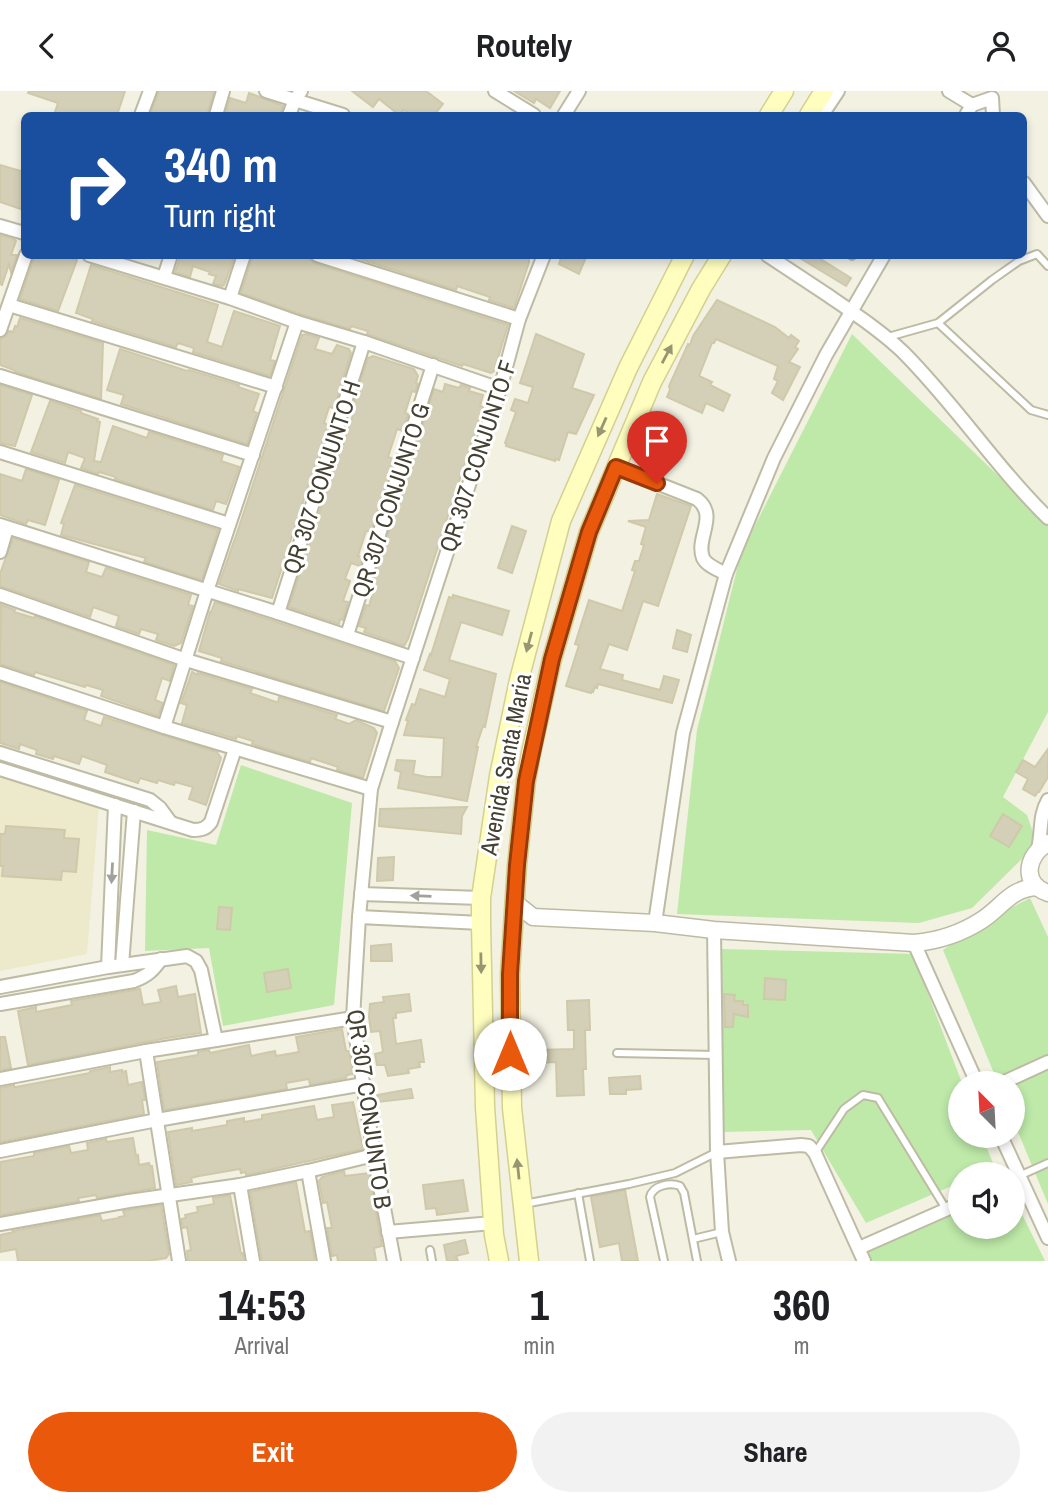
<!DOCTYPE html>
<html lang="en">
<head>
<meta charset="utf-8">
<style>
  :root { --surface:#fff; --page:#f2f2f2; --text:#202124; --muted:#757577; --accent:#ea580c }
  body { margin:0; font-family:"Archivo Narrow",sans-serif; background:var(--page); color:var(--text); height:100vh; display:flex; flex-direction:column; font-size:26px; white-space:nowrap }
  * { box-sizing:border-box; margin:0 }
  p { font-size:23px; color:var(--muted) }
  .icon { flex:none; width:38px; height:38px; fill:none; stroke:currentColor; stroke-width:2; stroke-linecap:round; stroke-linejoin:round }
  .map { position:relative; height:1170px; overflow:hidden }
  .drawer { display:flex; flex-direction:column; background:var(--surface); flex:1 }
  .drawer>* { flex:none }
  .top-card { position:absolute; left:21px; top:21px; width:1006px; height:147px; border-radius:10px; box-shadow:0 4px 10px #0003; background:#1a4fa0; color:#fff; overflow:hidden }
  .needle { width:46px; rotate:336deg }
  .buttons { position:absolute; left:948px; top:980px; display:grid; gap:14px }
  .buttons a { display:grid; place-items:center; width:77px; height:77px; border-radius:50%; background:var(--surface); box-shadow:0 4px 10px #0003; font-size:35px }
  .pin { position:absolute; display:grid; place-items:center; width:60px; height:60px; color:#fff; margin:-72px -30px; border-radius:50% 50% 50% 0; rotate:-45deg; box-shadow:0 0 7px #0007 }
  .pin .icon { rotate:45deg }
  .me { position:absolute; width:77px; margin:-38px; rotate:0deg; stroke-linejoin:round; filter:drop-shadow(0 0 5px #0008) }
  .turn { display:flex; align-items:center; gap:24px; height:147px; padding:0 28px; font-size:32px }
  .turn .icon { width:91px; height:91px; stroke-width:2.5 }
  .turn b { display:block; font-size:49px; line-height:60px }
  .eta { display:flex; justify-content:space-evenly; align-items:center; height:119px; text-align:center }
  .eta b { font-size:42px; font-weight:700; line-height:49px }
  .button { display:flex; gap:14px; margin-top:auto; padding:14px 28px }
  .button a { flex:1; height:80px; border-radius:42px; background:var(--accent); color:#fff; font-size:28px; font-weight:700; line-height:80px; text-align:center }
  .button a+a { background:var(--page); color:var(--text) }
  header { display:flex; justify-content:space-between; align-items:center; height:91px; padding:0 28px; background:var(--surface); font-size:32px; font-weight:700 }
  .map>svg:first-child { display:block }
</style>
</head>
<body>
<header><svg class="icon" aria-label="back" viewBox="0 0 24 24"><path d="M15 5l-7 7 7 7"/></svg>Routely<svg class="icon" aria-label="person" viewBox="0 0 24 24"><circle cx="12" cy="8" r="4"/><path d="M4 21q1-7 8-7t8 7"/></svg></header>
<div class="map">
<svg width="1048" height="1170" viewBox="0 0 1048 1170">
  <rect width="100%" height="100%" fill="#f2f1e2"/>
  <path fill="#eceacb" d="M0,684l99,30 -12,149 -87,17z"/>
  <g fill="#bee9a9">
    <path d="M852,243l170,165 26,19v194l-45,85 24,18 10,29 -65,64 -53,15 -242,-9 20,-184 44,-177z"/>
    <path d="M241,674l111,38 -18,202 -111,21 -14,-78 -64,3 2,-121 69,15z"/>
    <path d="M1030,807l18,39v267l-35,-84v-37h-15l-55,-133 43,-29z"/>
    <path d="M721,858l192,5 49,129h-1v53h21l13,32 -16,6h-18v8l-95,41 -55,-93 -88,2z"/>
    <path d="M1013,1105l32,65h-173l-4,-10 93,-40v16h52z"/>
  </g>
  <g fill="#d4cfb7" stroke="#cfc9aa" stroke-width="2">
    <path d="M29,0h96l-8,24h-63l4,-12 -30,-10z"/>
    <path d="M159,0h51l4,1 -7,23h-57z"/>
    <path d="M352,0h74l17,13 -9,11h-22l-8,-5 -5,5 -20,-16 -6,8z"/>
    <path d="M514,0h46l-10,17 -14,-9 -2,4z"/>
    <path d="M249,2l34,13 -3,9h-55l5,-17 16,5z"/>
    <path d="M0,74l24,7v38l-24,-8z"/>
    <path d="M0,144l14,4 2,2 -5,14h6l-6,17 -2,-8 -7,21 -2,-1z"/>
    <path d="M35,164h27l15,5 -19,51 -38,-12z"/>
    <path d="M181,164h54l-11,30 -2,1 -9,-2 3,-8 -7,-2 1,-2 -17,-6 -3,11 -15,-5z"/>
    <path d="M253,164h45l12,4 4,4 194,62 -14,46 -3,2 -28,-9 -1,2 -95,-32 1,-3 -17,-5 -1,3 -50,-15 -59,-21z"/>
    <path d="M348,164h173l8,3v4l-15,46 -25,-8 1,-3 -33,-11 -1,4z"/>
    <path d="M562,164h25l-8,19 -20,-10z"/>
    <path d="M795,164h19l37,23 -5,8z"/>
    <path d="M91,174l127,40 -11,37 15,5 12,-36 46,15 -10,34 5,1 -5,15 -77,-24 1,-4 -16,-5 -2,4 -84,-26 1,-2 -17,-6z"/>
    <path d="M717,209l58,27 14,11 2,-3 8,6 -4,6 3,2 -9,13 11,5 -17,33 -11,-7 6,-12 -4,-2 4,-13 -62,-27 -2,4h-2l-13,33 13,6 -2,3 20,10 -7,16 -17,-8 -4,10 -35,-16 3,-7 -1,-4 19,-42 2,1 3,-9z"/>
    <path d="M20,227l83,25 -2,56 -85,-27 -2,-2 -14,-5v-26l6,-3 3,-5 4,1 2,-6 2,1z"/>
    <path d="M306,243l13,4 -4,11 17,5 5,-9 12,4 2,4 -17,55 -5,-1 -5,16 4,2 -56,173 -34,-9v2l-19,-7 20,-57 63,-192z"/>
    <path d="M536,243l48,20 -12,34 22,7 -18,39 -8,-2 -9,28 -4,-1v2l-49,-15 1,-2 -2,-1 11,-31 -5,-2 4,-11 13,4 5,-16 -13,-4z"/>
    <path d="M120,258l67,22 2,-1 50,15 -1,2 21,7 -6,17 4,2 -10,31 -126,-40 3,-9 -17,-5z"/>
    <path d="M373,265l41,13 4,7 -2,7 2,1 -3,8 -3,-1 -7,22 3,1 -5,17 -6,-2 -9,28 6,2 -23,73 -5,-1 -8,25 5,1 -3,9 -9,-3 -6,16 5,2 -7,20 5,1 -5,18 -3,-1 -1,5 -50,-17 51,-159 2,1 11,-34 -3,-1 18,-56z"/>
    <path d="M445,293l14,4 2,-3 9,3 -1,3 14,4 -3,11 3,1 -75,232 -4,7 -40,-14 2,-4 -7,-2 7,-21 3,1 5,-17 -3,-1 63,-199 9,3z"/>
    <path d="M0,294l32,10 -17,51 -15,-3z"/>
    <path d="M50,310l31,10v2l17,6 -1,2 3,1 -6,39 7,1 12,-36 34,12 2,-6 74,23 -2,6 18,6 -13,37 -10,-3 -3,9 -98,-31 1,-2 -17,-5 -1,2 -17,-6 4,-10 -17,-6 -3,11 -34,-11z"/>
    <path d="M26,378l33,11 -14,45 -17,-5 -2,4 -26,-9v-41l22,7z"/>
    <path d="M75,394l143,45 -16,50 -58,-18 2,-4 -85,-23 3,-11 -3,-1z"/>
    <path d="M657,403l34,12 -33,100 -15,-5 -16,49 -18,-6 -9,25 23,6 -1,5 38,10 4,-14 15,4 -7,23 -74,-19 -1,4 -2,-1 -2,5 -1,-1 -1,2 -25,-7 13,-41 -4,-1 14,-44 33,11 13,-40 -3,-1 3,-9h4l5,-16 -3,-1 5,-17 -18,-6 21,-1z"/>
    <path d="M512,435l14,5 -14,42 -14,-5z"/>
    <path d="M13,447l76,24 -3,10 16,5 4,-9 85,27 -3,10 5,1 -12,37 -7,3 -18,-6 2,-6 -17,-5 -2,5 -23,-8 3,-10 -26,-9 -3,10 -90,-31v-12z"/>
    <path d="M453,504l56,16 -7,24 -41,-13 -12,38 47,14 -11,53 -2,-1 -7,21h2l-11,54 -69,-13 3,-16 -6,-2 2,-10 18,1 -2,13 14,3h15l2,-39 -40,-3 4,-14 -2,-1 6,-16 3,1 5,-16 25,8 5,-18 -26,-9 6,-16 1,1 18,-58 4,1z"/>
    <path d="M215,511l180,59 4,7 -15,43 -163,-50 1,-3 -23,-7 11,-39h1z"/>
    <path d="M1,514l14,5 -1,2 20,6 1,-2 139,49 -4,16 -8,-3 -7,22 8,3 -5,13 -57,-20 2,-6 -17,-5 -1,2 -50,-15 -1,3 -34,-11z"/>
    <path d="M677,539l14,5 -4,17 -14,-4z"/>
    <path d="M192,581l6,3v-2l54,16 -2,4 26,9h2l1,-5 58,18 -2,4 14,5 7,-4 18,8 3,5 -14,45 -26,-8 1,-3 -27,-9 -1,4 -58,-18 1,-3 -16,-5 -1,3 -54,-16 5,-18 -6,-2z"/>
    <path d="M0,591l87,29 -3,9 17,6 3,-9 113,35 4,6 -15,47 -17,-6 4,-12 -18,-5 -1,3 -16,-5 -1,3 -17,-5 -2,5 -33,-11 2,-7 -25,-9 -3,8 -25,-8 -1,3 -17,-5 1,-4 -17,-6 -1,5 -19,-6z"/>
    <path d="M1048,658v28l-9,15h-1l-3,4 -12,-7 5,-10 -12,-7 7,-12 12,7z"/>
    <path d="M467,716l-5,9 -1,18 -82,-8 1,-17z"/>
    <path d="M1003,723l19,12 -13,21 -19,-11z"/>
    <path d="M6,735l59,4 -1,8 15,1 -3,33 -14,-1 -1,9 -59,-4 1,-10h-3v-32h5z"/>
    <path d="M394,766l-1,23 -16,1 1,-23z"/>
    <path d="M219,816l13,1 -2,22 -13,-1z"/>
    <path d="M391,853l1,17h-21v-15z"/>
    <path d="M288,878l3,19 -24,4 -3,-19z"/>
    <path d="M765,887l21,2 -1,20 -21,-1z"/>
    <path d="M176,895l2,11 17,-3 6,39 -34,5 -139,27 -10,-54 18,-4v5l36,-7 -1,-4 69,-12 3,16 18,-3 -3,-12z"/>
    <path d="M409,903l2,17 -15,2v5h-3l3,26 25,-4 3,22h-5l1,5 -12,2 1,4 -21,3 -3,-11h-8l-2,-11 8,-2 -3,-21 -9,1 -2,-15 1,-13 14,-2 -1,-5z"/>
    <path d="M724,903l11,1 -1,6h9v4h5v12l-14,-3 -1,13h-8z"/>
    <path d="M589,909l1,30h-5l1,39h-3l1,26 -27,1 -1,-34 -21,1v-13l39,-1v-19h-6l-1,-29z"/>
    <path d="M342,938l4,22h3l4,23 -6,1 -1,3 -36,7 -1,-6 -23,4 1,6 -123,21 -7,-48 41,-7v-3l11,-2 1,3 39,-8 2,11 24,-5 1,5 23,-4 -3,-15z"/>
    <path d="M0,946h5l6,31 -11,2z"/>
    <path d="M110,976v5l12,-2v2l4,-1 2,14 14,-3 3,18h-3l2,14 -144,28v-54l14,-3v2h2l74,-14v-2z"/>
    <path d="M640,985l1,13 -15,1v4h-16l-1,-16z"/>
    <path d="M411,998l2,9 -35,4 -1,-7z"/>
    <path d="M353,1011l10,47 -117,26v-3l-5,1 -1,-4 -41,7 -8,2 1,4 -16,3 -8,-53 24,-4v3l35,-6v-4l17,-3v4l18,-3v-4l52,-9 3,14 17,-3 -2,-12z"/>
    <path d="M133,1047l3,18 2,-1 1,10 10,-2 1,3h2l3,22 -58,10 -1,-3 -18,3 1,3 -79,14v-53l34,-6v-3l35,-7 2,7 17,-3 -1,-7 19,-4 1,3z"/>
    <path d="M344,1080l1,5 24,-3 13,73 -8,2 2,13h-38l-1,-6 -5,1 -5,-28h5l-5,-26 -4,1 -4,-22 3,-4z"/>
    <path d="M463,1089l5,31 -31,4 -1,-7 -10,1 -3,-24z"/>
    <path d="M296,1091l9,50 5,-1 5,30h-53l-12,-69z"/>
    <path d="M625,1099l6,33 7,38h-16l-3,-18 -19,4 -9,-50z"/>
    <path d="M230,1104l11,59 2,-1 1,8h-56l-1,-10 4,-1 -4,-23 -4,1 -2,-9 5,-1 -1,-3 13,-3 -1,-5 17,-3 -1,-6z"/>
    <path d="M161,1114l8,49 -3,4 -18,3h-130l-2,-12 -16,3v-17l14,-3 -1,-1 87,-16 2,6 17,-3v-1l6,-1 -2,-5z"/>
    <path d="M465,1149l3,13 -12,3 2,5h-11l-3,-16z"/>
  </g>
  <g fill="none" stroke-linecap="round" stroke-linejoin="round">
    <defs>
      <g id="service">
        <path d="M852,164v1"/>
        <path d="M938,232l93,87 17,5"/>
        <path d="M888,246l50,-14 54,-43 27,-19 18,-7 11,12"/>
        <path d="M617,962l99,2"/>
        <path d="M815,1062l29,-44 19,-14 15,3 68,111"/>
        <path d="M1019,1085l29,-13"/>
        <path d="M578,1102l12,68"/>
        <path d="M524,1113l105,-20 46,-11 42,-21"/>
        <path d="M693,1148l29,-7"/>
        <path d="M430,1159l2,11"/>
        <path d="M664,1170l-14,-64c3,-12 21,-15 30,-11l4,7 13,68"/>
      </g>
      <g id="minor">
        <path d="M266,0l77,24"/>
        <path d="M495,0l39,24"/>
        <path d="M949,0l23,14 -6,10"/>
        <path d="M972,14l20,-7 1,17"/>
        <path d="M141,24l9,-24"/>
        <path d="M216,24l7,-24"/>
        <path d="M289,24l6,-15 6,-9"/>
        <path d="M564,24l15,-24"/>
        <path d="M822,24l16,-24"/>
        <path d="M1024,92l24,33"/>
        <path d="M0,135l24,7"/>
        <path d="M89,164l141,43 67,24 67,20 136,47"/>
        <path d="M317,164l202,64"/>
        <path d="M767,164c20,13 39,26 59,39 26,18 54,36 77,58 52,52 93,115 145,166"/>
        <path d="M164,186l7,-22"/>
        <path d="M230,207l14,-43"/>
        <path d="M9,214l267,82"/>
        <path d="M0,239l26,-75"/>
        <path d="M0,285l253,79"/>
        <path d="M0,361l229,72"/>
        <path d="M616,376l81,32c22,17 -2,39 6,59 4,8 16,12 23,16"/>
        <path d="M0,434l278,88 135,45"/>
        <path d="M0,461l7,-24"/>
        <path d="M0,504l186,65 206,62"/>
        <path d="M278,522l86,-271"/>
        <path d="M347,544l86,-270"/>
        <path d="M0,582l164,54 207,62"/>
        <path d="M164,636l43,-136 90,-269"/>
        <path d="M0,662l150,47 10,8 11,15"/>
        <path d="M0,678l193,61c8,0 13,-1 18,-8l24,-73"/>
        <path d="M1038,758c4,-17 1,-34 10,-49"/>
        <path d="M361,803l120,4"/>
        <path d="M359,826l122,6"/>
        <path d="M655,832l28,-190 43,-159 48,-116 52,-103 58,-100"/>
        <path d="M714,839l3,222 5,80 7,29"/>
        <path d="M914,852l63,140"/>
        <path d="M122,874l12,-154"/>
        <path d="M108,876l7,-162"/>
        <path d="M0,896l108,-20 79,-11 9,5 5,9 15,70 137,-22"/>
        <path d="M0,913l134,-23c13,-5 19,-10 27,-22"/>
        <path d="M146,960l33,210"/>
        <path d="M0,988l146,-28 70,-11"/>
        <path d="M1002,992l46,-21"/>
        <path d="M1001,1045l47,102"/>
        <path d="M0,1060l157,-31 207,-36"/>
        <path d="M717,1061l84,-7 8,1 6,7 49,108"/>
        <path d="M308,1080l16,90"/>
        <path d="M240,1094l13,76"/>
        <path d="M0,1133l129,-23 111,-16 68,-14 66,-16"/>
        <path d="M388,1141l105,-9"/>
        <path d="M859,1157l102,-45"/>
        <path d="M394,1170l-20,-106 -21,-137 6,-101 12,-128 21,-67 108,-333 19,-70 25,-64"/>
      </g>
      <g id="tertiary">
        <path d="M1048,752c-22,12 -27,41 0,50"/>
        <path d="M514,811l19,15 122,6 59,7 200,13c24,-2 48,-10 68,-23 20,-13 29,-32 55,-33"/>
      </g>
      <g id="secondary">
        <path d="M769,24l15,-24"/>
        <path d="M809,24l15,-24"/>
        <path d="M499,1170l-5,-26 -9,-128 -4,-184v-25l18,-122 20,-96 42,-159 67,-153 57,-113"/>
        <path d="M529,1170l-17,-153 -2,-134 7,-109 9,-84 5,-28 21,-94 37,-127 63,-150 49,-93 21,-34"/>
      </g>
    </defs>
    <use href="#service" stroke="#bebba5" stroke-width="10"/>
    <use href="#minor" stroke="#bebba5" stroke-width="16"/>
    <use href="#tertiary" stroke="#bebba5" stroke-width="19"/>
    <use href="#secondary" stroke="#d4d190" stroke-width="21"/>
    <use href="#service" stroke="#fff" stroke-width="6"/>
    <use href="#minor" stroke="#fff" stroke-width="12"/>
    <use href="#tertiary" stroke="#fff" stroke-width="16"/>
    <use href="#secondary" stroke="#fffebf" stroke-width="18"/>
  </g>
  <defs><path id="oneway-solid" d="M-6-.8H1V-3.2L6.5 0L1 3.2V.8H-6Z" transform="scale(1.75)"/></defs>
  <g fill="#989672">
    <use href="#oneway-solid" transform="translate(667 263) rotate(-62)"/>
    <use href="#oneway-solid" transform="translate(602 336) rotate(114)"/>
    <use href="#oneway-solid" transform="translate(529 551) rotate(105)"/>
    <use href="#oneway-solid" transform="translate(481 872) rotate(89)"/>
    <use href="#oneway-solid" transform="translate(518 1078) rotate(-96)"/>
  </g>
  <g fill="#a2a099">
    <use href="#oneway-solid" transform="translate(112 782) rotate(93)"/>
    <use href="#oneway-solid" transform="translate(421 805) rotate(-178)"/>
  </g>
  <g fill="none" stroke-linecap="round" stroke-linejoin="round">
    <defs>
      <path id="route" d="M510,963v-80l7,-109 9,-84 26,-122 37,-127 27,-65 41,16"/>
    </defs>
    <use href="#route" stroke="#983908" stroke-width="18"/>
    <use href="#route" stroke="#ea580c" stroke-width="12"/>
  </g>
  <g text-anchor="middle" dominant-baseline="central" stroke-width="6" stroke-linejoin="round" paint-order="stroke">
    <g font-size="24" fill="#444133" stroke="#fff">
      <text transform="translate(477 365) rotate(-72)">QR 307 CONJUNTO F</text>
      <text transform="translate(321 386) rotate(-72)">QR 307 CONJUNTO H</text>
      <text transform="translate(390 409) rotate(-72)">QR 307 CONJUNTO G</text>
      <text transform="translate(505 673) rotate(-79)">Avenida Santa Maria</text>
      <text transform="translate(370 1018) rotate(82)">QR 307 CONJUNTO B</text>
    </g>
  </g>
</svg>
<div class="buttons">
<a><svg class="needle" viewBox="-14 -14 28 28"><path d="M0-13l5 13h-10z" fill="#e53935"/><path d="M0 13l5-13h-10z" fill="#757577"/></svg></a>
<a><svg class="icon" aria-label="sound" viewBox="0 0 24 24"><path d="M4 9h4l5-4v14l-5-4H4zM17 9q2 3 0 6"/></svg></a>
</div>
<div class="pin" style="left:657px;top:392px;background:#d93025"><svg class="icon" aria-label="arrive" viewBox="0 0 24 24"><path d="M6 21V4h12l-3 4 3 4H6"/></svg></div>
<svg class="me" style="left:510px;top:963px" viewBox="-20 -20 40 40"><circle r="19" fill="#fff"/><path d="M0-13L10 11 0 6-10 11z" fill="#ea580c"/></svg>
<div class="top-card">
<div class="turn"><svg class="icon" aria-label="right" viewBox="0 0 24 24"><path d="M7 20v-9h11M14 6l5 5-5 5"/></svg><div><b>340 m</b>Turn right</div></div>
</div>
</div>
<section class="drawer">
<div class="eta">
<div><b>14:53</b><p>Arrival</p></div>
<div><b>1</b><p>min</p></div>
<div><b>360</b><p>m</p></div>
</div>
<div class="button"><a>Exit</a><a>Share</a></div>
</section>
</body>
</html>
